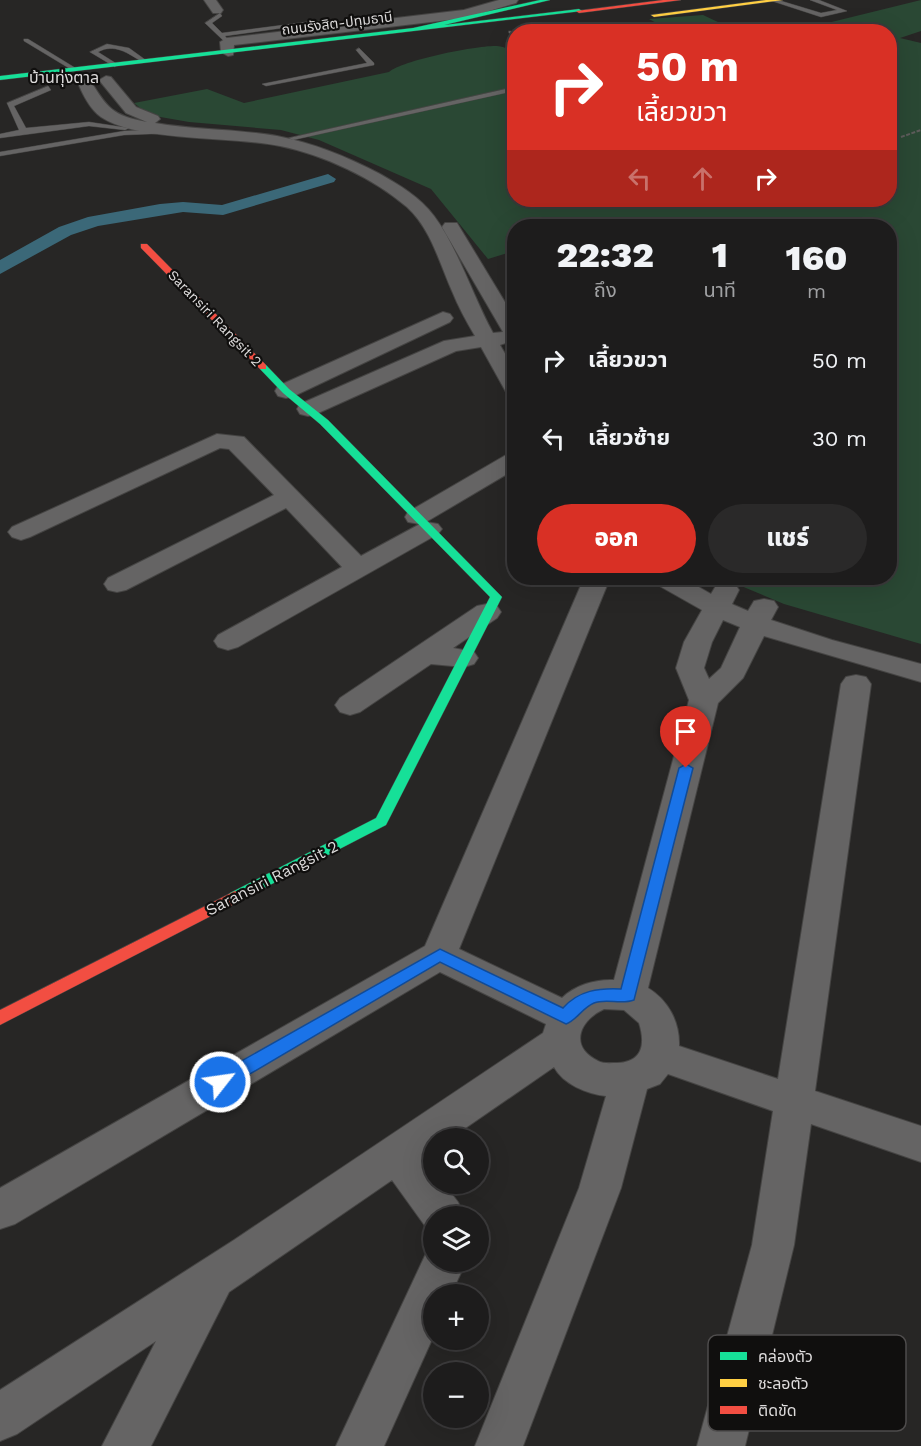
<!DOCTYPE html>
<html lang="th">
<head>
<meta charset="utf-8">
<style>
  :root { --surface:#1d1c1c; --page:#2a2929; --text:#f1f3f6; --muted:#a0a1a3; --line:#3b3a3b; --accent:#d93025 }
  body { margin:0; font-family:"Work Sans","Noto Sans Thai",sans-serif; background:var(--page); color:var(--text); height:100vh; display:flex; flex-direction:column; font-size:22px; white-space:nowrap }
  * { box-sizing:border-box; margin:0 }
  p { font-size:20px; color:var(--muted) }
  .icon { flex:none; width:33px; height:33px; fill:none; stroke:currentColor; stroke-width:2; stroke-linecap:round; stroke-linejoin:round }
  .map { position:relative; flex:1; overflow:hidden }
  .side { position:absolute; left:507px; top:219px; width:390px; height:366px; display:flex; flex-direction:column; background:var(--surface); border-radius:24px; box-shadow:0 6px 24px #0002,0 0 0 2px var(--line) }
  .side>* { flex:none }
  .top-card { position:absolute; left:507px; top:24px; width:390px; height:183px; border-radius:24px; box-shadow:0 6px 24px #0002,0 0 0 2px var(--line); background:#d93025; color:#fff; overflow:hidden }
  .tools { position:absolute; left:423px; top:1128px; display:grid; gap:12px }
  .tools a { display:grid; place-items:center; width:66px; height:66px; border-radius:50%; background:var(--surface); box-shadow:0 6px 24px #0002,0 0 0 2px var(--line); font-size:30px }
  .pin { position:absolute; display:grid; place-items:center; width:51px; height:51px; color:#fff; margin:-62px -26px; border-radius:50% 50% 50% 0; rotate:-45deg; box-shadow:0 0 6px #0007 }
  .pin .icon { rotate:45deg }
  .me { position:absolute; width:66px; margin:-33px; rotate:60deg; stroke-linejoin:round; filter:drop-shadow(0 0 4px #0008) }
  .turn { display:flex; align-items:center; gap:21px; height:126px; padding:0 30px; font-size:27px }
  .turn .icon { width:78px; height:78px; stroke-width:2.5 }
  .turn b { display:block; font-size:42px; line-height:51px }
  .lanes { display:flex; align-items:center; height:57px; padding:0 30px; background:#0003; justify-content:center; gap:30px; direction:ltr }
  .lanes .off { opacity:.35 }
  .eta { display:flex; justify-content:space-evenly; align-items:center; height:102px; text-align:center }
  .eta b { font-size:36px; font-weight:800; line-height:42px }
  .cta { display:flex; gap:12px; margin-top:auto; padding:12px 30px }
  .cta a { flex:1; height:69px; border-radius:36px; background:var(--accent); color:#fff; font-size:24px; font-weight:800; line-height:69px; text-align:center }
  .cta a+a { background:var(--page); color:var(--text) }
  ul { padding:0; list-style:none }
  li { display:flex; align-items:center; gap:18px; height:78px; padding:0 30px }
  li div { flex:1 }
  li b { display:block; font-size:22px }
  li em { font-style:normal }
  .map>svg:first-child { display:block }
</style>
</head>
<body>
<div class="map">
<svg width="921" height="1446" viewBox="0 0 921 1446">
  <rect width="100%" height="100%" fill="#272625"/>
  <g fill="#2a4834">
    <path d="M921,0v31l-21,7 21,5v601l-137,-40 -62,-26h168v-352h-376v25l-26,8 -57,-70 -112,-49 -38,-10 -92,-8 -40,-7 -15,-12 73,-14 37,14 145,-31c14,-12 89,-27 108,-26 6,0 12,4 17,6v148h376v-168l-95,-1z"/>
    <path d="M703,15l34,16h-66l-22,-12z"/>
  </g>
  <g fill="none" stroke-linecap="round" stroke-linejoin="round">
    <path fill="#3b6878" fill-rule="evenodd" d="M328,174l8,5 -2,3 -111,33 -40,-3 -85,14 -27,9 -71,39v-14l59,-33 29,-10 72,-13 23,-2 39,3z"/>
    <defs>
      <g id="lane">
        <path d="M778,0l43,13 16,-3 -27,-10h9l28,11 -26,6 -49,-16z"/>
        <path d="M220,13l2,3 -10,7 10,10 100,-13 3,2 -100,14 5,6 -3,2 -22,-21z"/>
        <path d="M559,25l16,7h-9l-7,-5z"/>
        <path d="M509,31l7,1 -2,3 -5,-2z"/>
        <path d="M24,39h4l49,30 -5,1 -48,-29z"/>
        <path d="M107,44l22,4 18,13 -5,1c-14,-9 -28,-19 -44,-10l19,12 -2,3 -25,-15z"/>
        <path d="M359,48l15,15v2l-108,21 -4,-2 105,-21 -11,-13z"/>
        <path d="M48,86l3,4 -37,16 12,22 63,-6 40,6 -4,2 -36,-4 -89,12v-4l19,-4 -12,-27z"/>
        <path d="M514,87v4l-221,49 -4,-2z"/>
        <path d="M172,129h3v4l-51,2 -124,21v-4l124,-21z"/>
      </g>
      <g id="street">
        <path d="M204,0h12l7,10 -2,3h-8z"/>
        <path d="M499,0h19l-2,3 -51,15 -231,27 -1,10 -5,1 -7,-4 -1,-10 7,-4 237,-28z"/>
        <path d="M106,76l5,1 25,30 22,9 2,3 -5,4c40,7 82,6 122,13 36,7 71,21 103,38 19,11 40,23 54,42 24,32 39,81 59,117l10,-1 -61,-105 3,-4h12l57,94v23l-14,5 14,24v24l-8,-1 -25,-45 -25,4 -140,63 -8,2 -8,-2 -3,-5 3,-5 144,-63 31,-5c-9,-15 -17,-30 -23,-45 -13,-29 -21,-62 -45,-84 -34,-29 -83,-52 -127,-61 -47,-10 -142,-4 -179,-29 -11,-8 -18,-22 -23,-34l2,-3h10c17,28 23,36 57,42l-21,-9 -27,-33z"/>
        <path d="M443,312l7,2 3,4 -3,4 -156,74 -8,2 -8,-2 -3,-5 3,-5z"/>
        <path d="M217,434l27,3 117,119 59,-32 -12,-2 -3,-5 3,-5 98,-57 8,-2v17l-88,52 12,2 4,5 -4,5 -200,113 -10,3 -10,-3 -4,-6 4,-6 124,-68 -56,-59 -160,82 -9,2 -9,-2 -4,-6 4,-6 166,-83 -45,-46 -9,-1 -190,89 -9,3 -9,-3 -4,-5 4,-5z"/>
        <path d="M584,578h26l-151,371 103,49c13,-13 34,-19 52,-18l75,-280 -13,-32 8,-26 18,-32 -46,-26 -4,-6h31l28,16 6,-10 9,-2 9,2 4,6 -7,14 2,1 14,6 6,-10 10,-2 10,2 4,6 -7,13 61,20 89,24v18l-157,-46 -21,42 -25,25 -70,285c20,12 32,34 31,58l99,33 63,-395 5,-7 10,-2 10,2 5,7 -56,407 106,35v36l-110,-38 -17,121 -49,201h-48l55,-201 21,-134 -105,-37 -8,10 -13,5 -26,99 -98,258h-48l104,-258 27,-92c-19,-2 -43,-12 -52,-29l-103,71h-17v13l-10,6 10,13v14h10l14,18 6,14h-30v16l-6,-2 -36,-50 -163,112 -78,154h-49l54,-105 -139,93 -17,7v-51l234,-150 309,-207 3,-9 -106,-52 -425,252 -15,5v-41l425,-242zM723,620l17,7 -19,41 -12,11 -5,-11 8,-26zM604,1009l20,1 15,13c7,22 3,39 -22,40 -6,0 -14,1 -19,-2 -30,-15 -18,-41 6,-52z"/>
        <path d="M487,604l10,2 4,6 -4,6 -44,30 21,4 4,6 -4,6 -10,3 -33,-3 -71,48 -10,3 -10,-3 -5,-7 5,-7 137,-92z"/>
        <path d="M434,1246v16h32l-15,32h-17v41l-50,111h-48l93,-199z"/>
      </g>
      <g id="fast">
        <path d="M540,0h10l-106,25 135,-16 3,2 -582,69v-4l413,-48z"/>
        <path d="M260,365h6l23,24 39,31 174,177 -116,228 -151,78 -5,-2 -3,-4 3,-4 146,-75 114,-221 -170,-173 -37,-31 -23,-24z"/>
      </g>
      <path id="slow" d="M766,0h17l-129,17 -3,-2z"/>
      <g id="jam">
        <path d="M663,0h18l-102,13 -3,-2z"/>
        <path d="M141,244h6l119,121v4h-6l-119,-121z"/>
        <path d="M235,891l5,2 3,4 -3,4 -240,124v-15z"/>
      </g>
    </defs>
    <use href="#lane" stroke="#454443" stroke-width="1"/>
    <use href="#street" stroke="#454443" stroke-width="2"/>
    <use href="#fast" stroke="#454443" stroke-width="1"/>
    <use href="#slow" stroke="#454443" stroke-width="1"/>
    <use href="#jam" stroke="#454443" stroke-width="1"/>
    <path stroke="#5d5c5b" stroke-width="2" stroke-dasharray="4 1.5" stroke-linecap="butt" d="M901,137l20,-7"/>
    <use href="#lane" fill="#656464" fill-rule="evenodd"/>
    <use href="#street" fill="#656464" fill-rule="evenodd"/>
    <use href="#fast" fill="#16e098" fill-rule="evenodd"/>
    <use href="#slow" fill="#ffcf43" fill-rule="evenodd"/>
    <use href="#jam" fill="#f24e42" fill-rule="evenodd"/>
  </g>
  <path fill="#1a73e8" stroke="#114b97" stroke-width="1.5" d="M686,764l7,4 -59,232c-13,5 -28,-2 -40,3 -12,5 -17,17 -28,21l-126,-62 -214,126 -6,2 -7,-2 -2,-6 2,-5 227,-128 123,59c16,-18 36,-20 58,-19l58,-221z"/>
  <g text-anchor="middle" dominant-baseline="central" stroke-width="4.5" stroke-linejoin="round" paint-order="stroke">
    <g font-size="14" fill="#dddbdb" stroke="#100f0e">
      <text transform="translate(337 23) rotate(-7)">ถนนรังสิต-ปทุมธานี</text>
      <text transform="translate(215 318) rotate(46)">Saransiri Rangsit 2</text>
    </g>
    <g font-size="16" fill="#dddbdb" stroke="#100f0e">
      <text x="64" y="77">บ้านทุ่งตาล</text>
    </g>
    <g font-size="16" fill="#dddbdb" stroke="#100f0e">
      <text transform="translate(272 878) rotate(-27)">Saransiri Rangsit 2</text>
    </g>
  </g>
  <rect x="708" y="1335" width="198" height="96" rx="9" fill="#100f0e" stroke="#4e4c4c" stroke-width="1.5"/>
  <rect x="720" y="1352" width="27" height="8" fill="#16e098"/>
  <rect x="720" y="1379" width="27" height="8" fill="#ffcf43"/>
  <rect x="720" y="1406" width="27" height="8" fill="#f24e42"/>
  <g font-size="16" fill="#dddbdb">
    <text x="758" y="1362">คล่องตัว</text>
    <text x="758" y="1389">ชะลอตัว</text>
    <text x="758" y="1416">ติดขัด</text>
  </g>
</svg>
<div class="tools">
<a><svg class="icon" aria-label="search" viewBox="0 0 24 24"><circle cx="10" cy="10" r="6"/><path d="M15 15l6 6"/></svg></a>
<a><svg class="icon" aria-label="layers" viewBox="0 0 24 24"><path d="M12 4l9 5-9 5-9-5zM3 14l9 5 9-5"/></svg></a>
<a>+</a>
<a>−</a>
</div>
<div class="pin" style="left:686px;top:768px;background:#d93025"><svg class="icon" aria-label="arrive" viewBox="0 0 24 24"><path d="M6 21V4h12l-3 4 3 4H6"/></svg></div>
<svg class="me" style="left:220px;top:1082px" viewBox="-20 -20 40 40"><circle r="17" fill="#1a73e8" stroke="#fff" stroke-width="3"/><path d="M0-11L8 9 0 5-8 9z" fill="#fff"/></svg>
<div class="top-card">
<div class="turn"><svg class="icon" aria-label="right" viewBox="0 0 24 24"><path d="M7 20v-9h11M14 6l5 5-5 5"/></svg><div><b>50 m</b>เลี้ยวขวา</div></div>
<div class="lanes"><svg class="icon off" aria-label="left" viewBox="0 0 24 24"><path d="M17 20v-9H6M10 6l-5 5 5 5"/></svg><svg class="icon off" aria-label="ahead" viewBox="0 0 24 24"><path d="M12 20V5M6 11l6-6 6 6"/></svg><svg class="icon" aria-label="right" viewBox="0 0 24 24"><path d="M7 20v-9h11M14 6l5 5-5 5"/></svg></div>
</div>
<section class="side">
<div class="eta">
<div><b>22:32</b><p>ถึง</p></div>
<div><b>1</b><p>นาที</p></div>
<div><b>160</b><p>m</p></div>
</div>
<ul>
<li><svg class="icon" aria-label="right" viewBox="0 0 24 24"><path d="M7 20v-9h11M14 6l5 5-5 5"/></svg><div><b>เลี้ยวขวา</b></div><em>50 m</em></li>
<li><svg class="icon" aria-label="left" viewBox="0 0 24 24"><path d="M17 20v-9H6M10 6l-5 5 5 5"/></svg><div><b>เลี้ยวซ้าย</b></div><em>30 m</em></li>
</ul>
<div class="cta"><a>ออก</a><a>แชร์</a></div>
</section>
</div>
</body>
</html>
